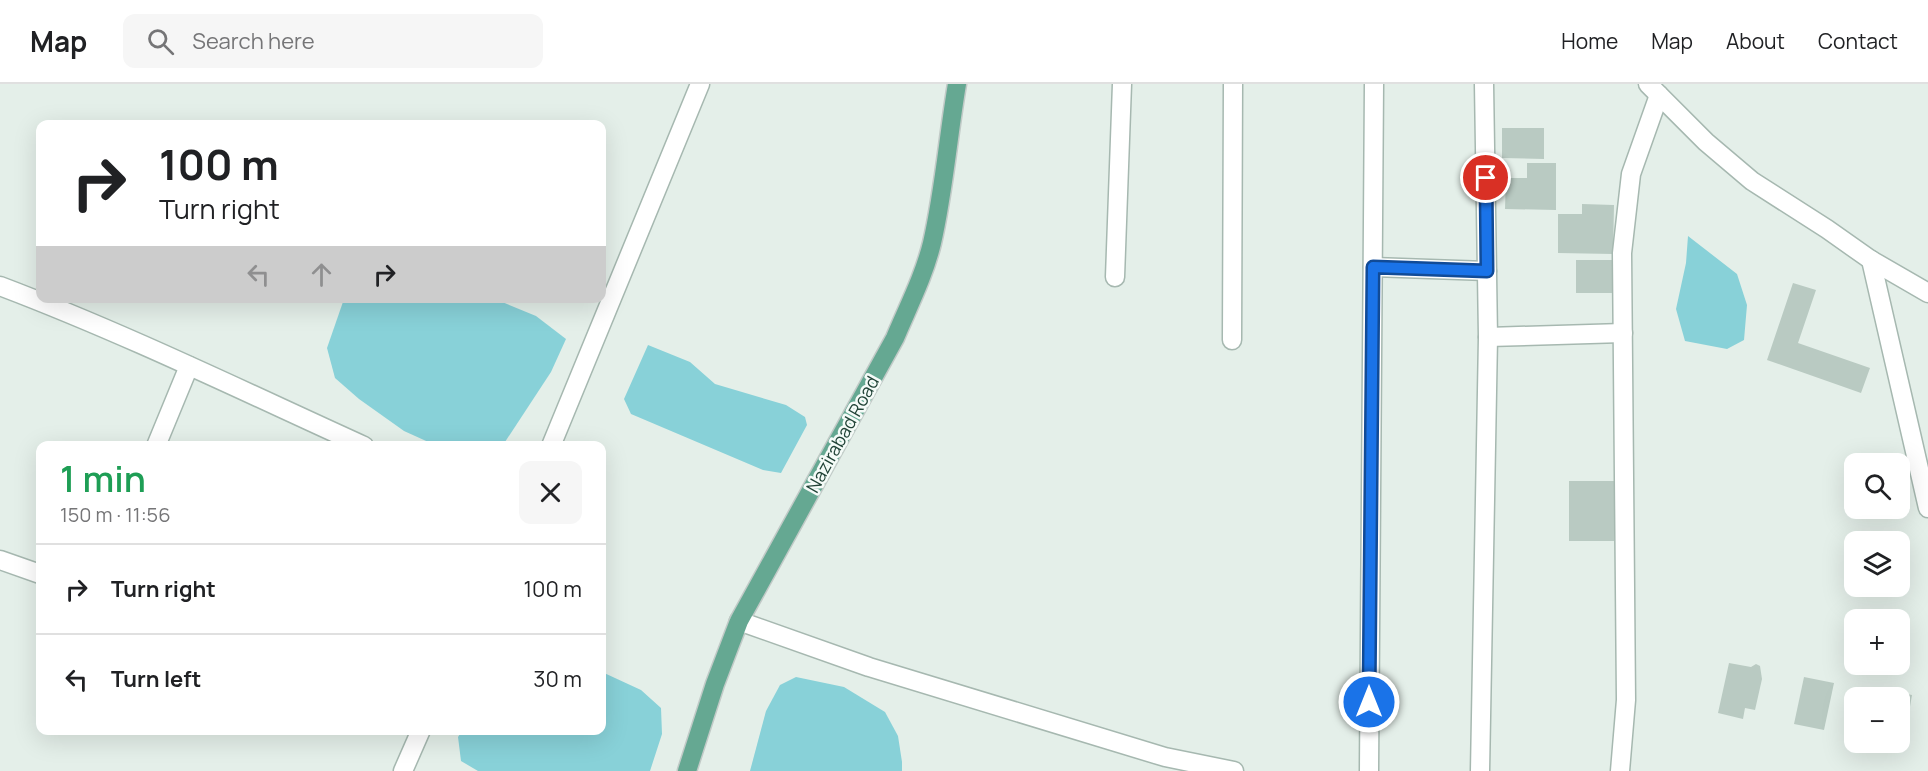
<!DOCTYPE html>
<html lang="en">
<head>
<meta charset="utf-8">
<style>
  :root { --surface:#fff; --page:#f6f6f6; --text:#202124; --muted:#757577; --line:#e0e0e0 }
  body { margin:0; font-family:Manrope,sans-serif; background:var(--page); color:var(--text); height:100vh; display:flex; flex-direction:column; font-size:22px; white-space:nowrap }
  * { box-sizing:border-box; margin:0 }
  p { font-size:20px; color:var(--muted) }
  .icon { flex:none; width:33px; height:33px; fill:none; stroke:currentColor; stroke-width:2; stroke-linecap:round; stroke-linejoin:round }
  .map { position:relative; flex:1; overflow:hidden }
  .sheet { position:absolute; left:36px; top:357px; width:570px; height:294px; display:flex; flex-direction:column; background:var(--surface); border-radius:12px; box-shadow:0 6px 24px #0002 }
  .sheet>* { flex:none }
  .top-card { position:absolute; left:36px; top:36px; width:570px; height:183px; border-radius:12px; box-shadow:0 6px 24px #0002; background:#fff; color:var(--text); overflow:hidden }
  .controls { position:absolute; left:1844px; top:369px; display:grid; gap:12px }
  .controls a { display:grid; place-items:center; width:66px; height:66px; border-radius:12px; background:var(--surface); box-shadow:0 6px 24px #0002; font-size:30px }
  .pin { position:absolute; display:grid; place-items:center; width:51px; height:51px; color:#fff; margin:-26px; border:3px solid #fff; border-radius:50%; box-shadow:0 2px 6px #0007 }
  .me { position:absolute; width:66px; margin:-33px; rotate:0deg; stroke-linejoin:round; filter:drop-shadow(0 0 4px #0008) }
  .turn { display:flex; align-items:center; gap:21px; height:126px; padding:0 24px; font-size:27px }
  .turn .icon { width:78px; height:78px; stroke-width:2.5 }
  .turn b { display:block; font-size:42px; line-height:51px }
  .lanes { display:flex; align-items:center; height:57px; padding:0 24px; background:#0003; justify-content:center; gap:30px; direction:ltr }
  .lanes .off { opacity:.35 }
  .round { display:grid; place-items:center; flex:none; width:63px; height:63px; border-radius:12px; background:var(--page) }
  .summary { display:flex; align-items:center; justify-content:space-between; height:102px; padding:0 24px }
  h1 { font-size:36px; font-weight:600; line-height:45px; color:#1e9e55 }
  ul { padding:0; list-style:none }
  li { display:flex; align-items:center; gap:18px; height:90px; padding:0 24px; border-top:2px solid var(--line) }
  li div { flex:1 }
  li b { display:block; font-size:22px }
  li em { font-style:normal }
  header { display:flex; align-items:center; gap:36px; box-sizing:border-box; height:84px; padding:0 30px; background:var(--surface); border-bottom:2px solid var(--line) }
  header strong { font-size:28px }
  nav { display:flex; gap:33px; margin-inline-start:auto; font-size:21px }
  .search { width:420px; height:54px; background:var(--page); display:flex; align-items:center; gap:15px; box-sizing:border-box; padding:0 21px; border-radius:12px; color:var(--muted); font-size:22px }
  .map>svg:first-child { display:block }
</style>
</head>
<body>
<header>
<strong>Map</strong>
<div class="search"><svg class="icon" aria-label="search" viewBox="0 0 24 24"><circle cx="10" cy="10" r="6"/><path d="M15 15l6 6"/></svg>Search here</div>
<nav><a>Home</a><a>Map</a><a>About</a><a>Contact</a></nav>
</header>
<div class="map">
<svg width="1928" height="687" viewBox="0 0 1928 687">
  <rect width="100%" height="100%" fill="#e4efe9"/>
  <g fill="#88d1d8">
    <path d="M1688,152l49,38 10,31 -3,35 -17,9 -42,-8 -9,-32 10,-46z"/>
    <path d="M344,215h151l41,17 30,23 -15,33 -48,73h-68l-31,-14 -45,-32 -24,-21 -8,-30z"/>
    <path d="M648,261l42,17 25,22 71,21 19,12 2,8 -26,48 -18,-3 -132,-56 -7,-15z"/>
    <path d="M602,588l39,18 20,18 1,26 -12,37h-172l-17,-10 -3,-24 4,-6 140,-1z"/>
    <path d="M796,593l48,10 41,25 13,24 4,26v9h-152l16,-60 14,-26z"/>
  </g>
  <g fill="#b9cac2">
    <path d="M1502,44h42v31l-42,-1z"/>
    <path d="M1527,79h29v47l-51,-1 1,-31h21z"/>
    <path d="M1582,120l32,1 -1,49 -55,-1v-39h24z"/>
    <path d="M1576,176h41l-1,33h-40z"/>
    <path d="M1793,199l23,7 -18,53 72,25 -9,25 -94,-33z"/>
    <rect x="1569" y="397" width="45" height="60"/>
    <path d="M1729,579l22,4 5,-3 4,2 2,13 -7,31 -10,-2 -2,11 -25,-6z"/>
    <path d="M1804,593l30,6 -10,47 -30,-6z"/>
    <path d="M1881,605l31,6 -9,52 -21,-3 17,-2v-44h-20z"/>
  </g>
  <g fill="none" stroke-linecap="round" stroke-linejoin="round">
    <defs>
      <g id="minor">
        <path d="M1648,0l58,58 46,39 75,48 44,31 57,33"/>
        <path d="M1871,176l57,248"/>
        <path d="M1373,183l114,4"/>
        <path d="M1115,193l7,-193"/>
        <path d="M0,202c124,47 243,105 364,160"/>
        <path d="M1488,253l135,-4"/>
        <path d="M1232,256l1,-256"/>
        <path d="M156,362l33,-80"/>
        <path d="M551,362l149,-362"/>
        <path d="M0,476l40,14"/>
        <path d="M739,537l130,46 296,90 69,14"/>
        <path d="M403,687l18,-41"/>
        <path d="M1369,687l5,-687"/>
        <path d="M1480,687l8,-434 -4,-253"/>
        <path d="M1620,687l6,-71 -4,-447 9,-79 28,-79"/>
      </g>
      <path id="major" d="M687,687l28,-87 24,-63 156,-283c13,-31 29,-62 37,-95 12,-52 16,-106 25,-159"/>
    </defs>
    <use href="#minor" stroke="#a6b8b0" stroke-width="21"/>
    <use href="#major" stroke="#c1cac7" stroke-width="21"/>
    <use href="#minor" stroke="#fff" stroke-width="18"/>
    <use href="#major" stroke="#65a892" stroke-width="18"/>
  </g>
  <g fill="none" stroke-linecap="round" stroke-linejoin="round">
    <defs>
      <path id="route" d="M1369,618l4,-435 114,4 -1,-93"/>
    </defs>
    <use href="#route" stroke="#114b97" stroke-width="15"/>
    <use href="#route" stroke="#1a73e8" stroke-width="10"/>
  </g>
  <g text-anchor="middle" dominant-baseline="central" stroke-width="5" stroke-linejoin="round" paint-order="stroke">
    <g font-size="18" fill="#214337" stroke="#f5fbf8">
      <text transform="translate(842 350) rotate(-61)">Nazirabad Road</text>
    </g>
  </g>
</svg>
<div class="controls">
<a><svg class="icon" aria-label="search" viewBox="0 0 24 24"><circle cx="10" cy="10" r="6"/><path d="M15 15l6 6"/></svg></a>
<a><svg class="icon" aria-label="layers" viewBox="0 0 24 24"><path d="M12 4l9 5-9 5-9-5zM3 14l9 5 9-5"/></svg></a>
<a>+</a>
<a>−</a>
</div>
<div class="pin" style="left:1486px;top:94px;background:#d93025"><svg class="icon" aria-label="arrive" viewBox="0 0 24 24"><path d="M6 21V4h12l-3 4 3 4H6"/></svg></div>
<svg class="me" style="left:1369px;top:618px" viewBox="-20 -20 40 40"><circle r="17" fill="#1a73e8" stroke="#fff" stroke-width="3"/><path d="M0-11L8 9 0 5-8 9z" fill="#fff"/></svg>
<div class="top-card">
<div class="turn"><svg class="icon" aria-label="right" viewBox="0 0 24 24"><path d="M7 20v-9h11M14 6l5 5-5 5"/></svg><div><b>100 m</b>Turn right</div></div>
<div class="lanes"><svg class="icon off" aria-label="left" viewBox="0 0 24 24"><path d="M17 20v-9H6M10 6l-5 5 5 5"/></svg><svg class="icon off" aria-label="ahead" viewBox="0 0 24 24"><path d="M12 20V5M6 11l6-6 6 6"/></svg><svg class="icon" aria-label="right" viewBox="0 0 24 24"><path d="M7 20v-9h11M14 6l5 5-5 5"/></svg></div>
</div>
<section class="sheet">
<div class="summary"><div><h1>1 min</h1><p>150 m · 11:56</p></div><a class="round"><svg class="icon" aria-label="close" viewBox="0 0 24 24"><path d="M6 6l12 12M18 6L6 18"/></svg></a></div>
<ul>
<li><svg class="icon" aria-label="right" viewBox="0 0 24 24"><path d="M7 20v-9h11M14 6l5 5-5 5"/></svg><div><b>Turn right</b></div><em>100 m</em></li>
<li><svg class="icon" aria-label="left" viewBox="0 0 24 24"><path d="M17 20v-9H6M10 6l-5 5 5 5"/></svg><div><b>Turn left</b></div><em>30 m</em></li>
</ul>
</section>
</div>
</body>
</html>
